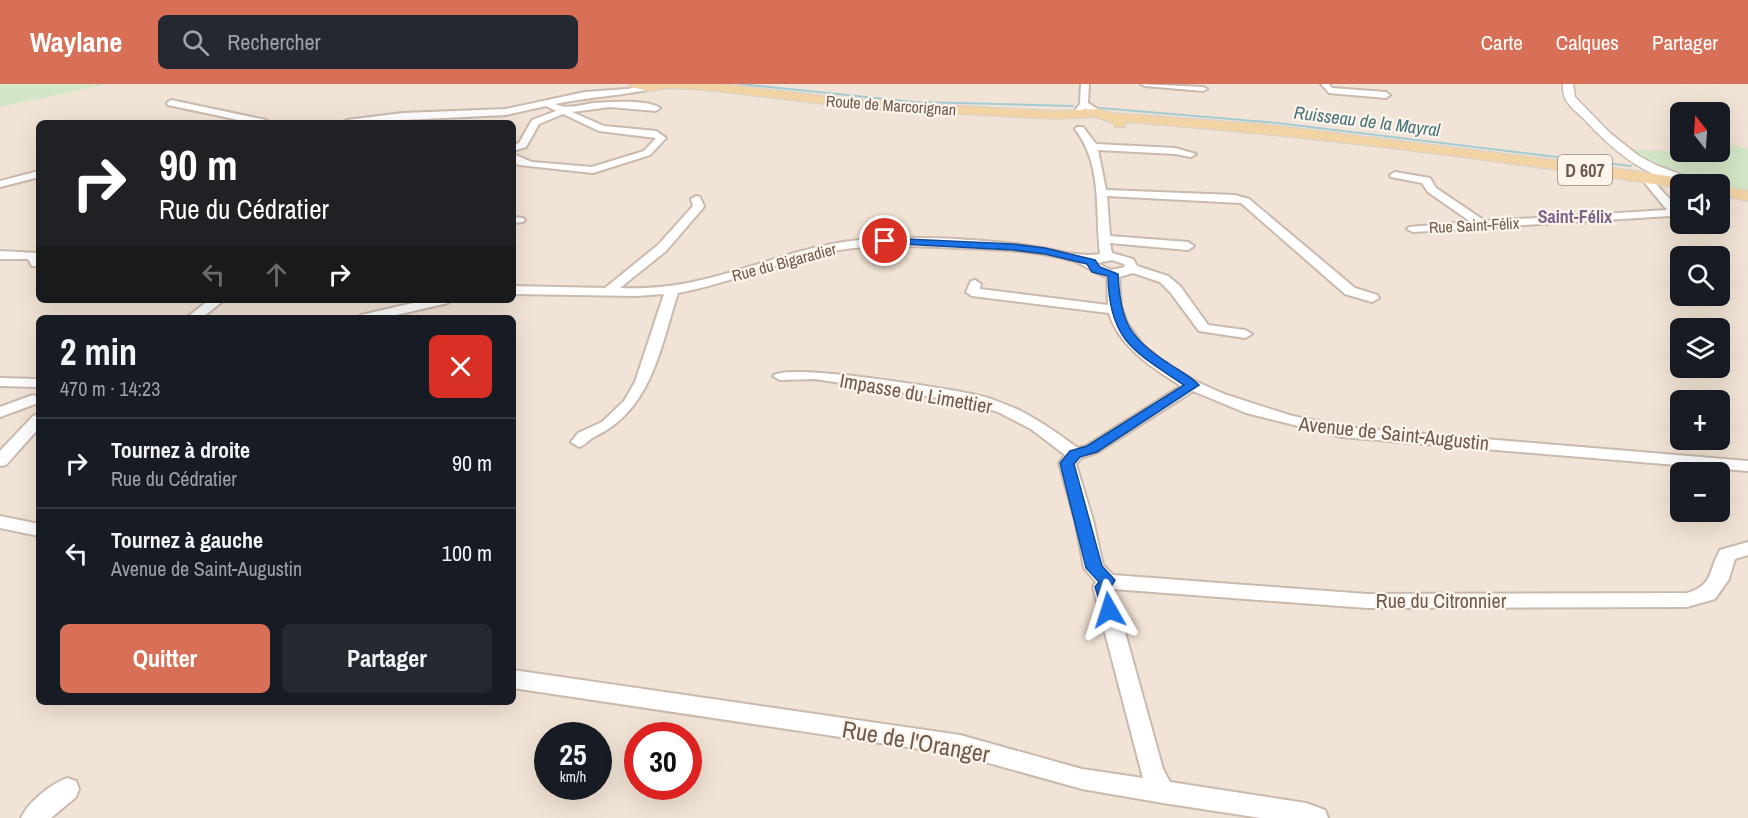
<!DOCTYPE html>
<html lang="fr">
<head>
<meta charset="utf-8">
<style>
  :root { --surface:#171b24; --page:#242831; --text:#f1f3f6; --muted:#9ea1a6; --line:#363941; --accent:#d77057 }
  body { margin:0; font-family:"Archivo Narrow",sans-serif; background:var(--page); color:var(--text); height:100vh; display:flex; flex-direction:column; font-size:22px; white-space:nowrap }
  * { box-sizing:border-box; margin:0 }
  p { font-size:20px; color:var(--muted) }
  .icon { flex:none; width:33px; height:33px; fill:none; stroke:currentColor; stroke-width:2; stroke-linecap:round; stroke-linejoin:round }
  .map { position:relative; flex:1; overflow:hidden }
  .details { position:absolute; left:36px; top:231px; width:480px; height:390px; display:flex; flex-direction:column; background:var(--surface); border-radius:9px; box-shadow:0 6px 24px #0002 }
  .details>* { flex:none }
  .top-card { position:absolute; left:36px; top:36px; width:480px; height:183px; border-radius:9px; box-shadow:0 6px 24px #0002; background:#202124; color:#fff; overflow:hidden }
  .needle { width:39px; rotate:343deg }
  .controls { position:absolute; left:1670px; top:18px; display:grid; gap:12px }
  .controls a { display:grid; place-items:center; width:60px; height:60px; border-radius:9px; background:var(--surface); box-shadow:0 6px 24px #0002; font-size:30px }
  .speed { position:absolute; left:534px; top:638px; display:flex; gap:12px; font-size:30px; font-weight:700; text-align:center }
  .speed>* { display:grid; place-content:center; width:78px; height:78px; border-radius:50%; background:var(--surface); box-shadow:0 6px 24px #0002; line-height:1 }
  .speed small { font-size:15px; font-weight:400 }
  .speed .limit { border:9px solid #d22; background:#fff; color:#111 }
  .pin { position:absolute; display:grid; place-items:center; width:51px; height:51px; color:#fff; margin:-26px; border:3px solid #fff; border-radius:50%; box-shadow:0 2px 6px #0007 }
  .me { position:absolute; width:66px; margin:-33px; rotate:354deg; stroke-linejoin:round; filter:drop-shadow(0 0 4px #0008) }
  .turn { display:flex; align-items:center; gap:21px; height:126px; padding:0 24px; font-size:27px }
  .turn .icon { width:78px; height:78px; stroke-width:2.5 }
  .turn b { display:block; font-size:42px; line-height:51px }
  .lanes { display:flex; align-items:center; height:57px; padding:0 24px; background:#0003; justify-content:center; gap:30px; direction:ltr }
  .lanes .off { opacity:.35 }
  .round { display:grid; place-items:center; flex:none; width:63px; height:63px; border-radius:9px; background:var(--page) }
  .overview { display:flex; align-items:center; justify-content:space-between; height:102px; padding:0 24px }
  h1 { font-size:36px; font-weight:700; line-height:45px }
  .action { display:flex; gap:12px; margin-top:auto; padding:12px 24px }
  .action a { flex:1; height:69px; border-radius:9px; background:var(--accent); color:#fff; font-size:24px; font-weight:700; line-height:69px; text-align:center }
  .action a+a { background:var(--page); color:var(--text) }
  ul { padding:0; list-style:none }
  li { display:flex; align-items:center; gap:18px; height:90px; padding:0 24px; border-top:2px solid var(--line) }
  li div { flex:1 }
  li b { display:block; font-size:22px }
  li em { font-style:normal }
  header { display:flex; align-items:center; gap:36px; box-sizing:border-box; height:84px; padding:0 30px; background:var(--accent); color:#fff }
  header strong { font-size:28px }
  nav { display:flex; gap:33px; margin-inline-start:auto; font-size:21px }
  .search { width:420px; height:54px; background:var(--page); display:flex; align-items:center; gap:15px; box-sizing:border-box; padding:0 21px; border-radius:9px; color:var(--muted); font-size:22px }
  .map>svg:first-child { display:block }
</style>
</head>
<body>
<header>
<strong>Waylane</strong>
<div class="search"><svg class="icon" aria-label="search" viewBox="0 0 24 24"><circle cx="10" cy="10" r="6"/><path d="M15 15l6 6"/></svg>Rechercher</div>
<nav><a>Carte</a><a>Calques</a><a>Partager</a></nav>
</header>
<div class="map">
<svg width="1748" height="734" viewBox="0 0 1748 734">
  <rect width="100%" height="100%" fill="#faf1e5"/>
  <path fill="#f1e3d5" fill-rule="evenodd" d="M108,0h1640v734h-1748v-711zM1680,28h39v40h-39zM39,39h474v177h-474zM1680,100h39v40h-39zM1680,172h39v40h-39zM39,234h474v384h-474zM1680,244h39v40h-39zM1680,316h39v40h-39zM1680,388h39v40h-39zM548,651h50v51h-50zM638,651h50v51h-50z"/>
  <g fill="#d3e6c5">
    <path d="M0,0h108l-108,23z"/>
    <path d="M1719,58l29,7v41c-31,-5 -64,-8 -92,-22 -10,-5 -19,-13 -28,-19l95,5 -4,-3z"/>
  </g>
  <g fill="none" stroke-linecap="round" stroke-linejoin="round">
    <g stroke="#a3ccd2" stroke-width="2">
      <path d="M740,0l174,18 159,4"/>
      <path d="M1100,24l177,15 354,43"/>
      <path d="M1693,97l16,3"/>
    </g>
    <defs>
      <g id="minor">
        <path d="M1081,0h8l-1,19 13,8v4h-6l-10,-7 -5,7 -7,-2 7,-9z"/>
        <path d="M1141,0l62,3 4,2 -4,2 -58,-5z"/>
        <path d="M1321,0h8l3,4 54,4 4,3 -4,3 -57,-5z"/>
        <path d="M649,1l4,2 -1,2c-32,7 -65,8 -97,15 13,6 24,1 38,-1 16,-1 54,-4 67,5l-4,3 -46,-4 -38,5 32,14 52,5 10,7 -16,17 -57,18 -74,-8 -6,-3v-8l19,8 60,5 52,-16 12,-13 -57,-7 -36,-17 -24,10 -13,23 -13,4v-6l6,-2 13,-23 24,-9 -10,-5 -40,9 -164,8 5,-3 56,-7 103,-4 79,-17 42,-3z"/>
        <path d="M171,16l95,20 5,3h-18l-85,-18 -1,-2z"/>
        <path d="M1077,43h6l13,17 79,4 21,6 -5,3 -16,-3 -77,-4 8,40 129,5 14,4 106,89 22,7 2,3 -7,4 -27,-8 -104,-91 -134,-7 3,40 78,6 6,4 -6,4 -78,-7 2,10 21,6 4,7 31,10 12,10 28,39 37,5 7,4 -7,4 -46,-7 -29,-39 -10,-10 -27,-9 -14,4 2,29 6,17 15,21 23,19 28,17 31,14 65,21 53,12 406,34v10l-406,-34 -96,-24 -53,-22 -95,61 -17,6 -5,6 17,56 10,45 10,10 254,19 320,-1c27,-8 21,-22 33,-43l28,-8v13l-13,4 -6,20 -14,20 -28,8 -320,1 -254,-19 50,180 7,13 136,21 19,7 3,8h-67l-98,-15 -81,-14 -122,-34 -447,-67v-18l447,65 122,34 61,9 -50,-191 3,-5 -12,-14 -9,-48 -16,-57 6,-8 -34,-26 -33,-17 -27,-9 -156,-24 -35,1 -7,-4c12,-14 177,13 203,19 11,2 21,6 31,10 26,10 48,27 71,43l8,-2 95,-60c-28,-18 -62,-39 -72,-73l-137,-17 -6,-4 5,-11 4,-1 6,4 -1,5 128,16 -1,-28c-15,-4 -23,-14 -37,-17 -37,-10 -76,-11 -114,-12 -41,-2 -82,-4 -123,3 -53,10 -103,32 -155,42 -18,55 -26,117 -84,144 -6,3 -8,8 -15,10l-8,-5 7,-9 24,-11 22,-21 11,-19 29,-88 -28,2 -123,-2v-8l92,2 53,-43 35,-39 -2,-7 5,-3 4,1 4,9 -1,2 -37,43 -46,37c26,1 52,-1 77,-7 55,-12 107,-36 163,-41 54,-5 111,-1 164,5 25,3 52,13 76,9 -5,-42 3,-89 -25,-125zM1112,176l12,4 1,3 -14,3 -14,-7z"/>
        <path d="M39,87v6l-39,10v-6z"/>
        <path d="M1395,88l35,6 6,10 49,33 182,-11 -23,-28 6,-5 4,1v4l25,27 -5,6 -4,1 -257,16 -6,-3 2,-2 62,-5 -43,-30 -6,-9 -31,-6 -1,-2z"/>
        <path d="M513,133l10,1 2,2 -2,2 -10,1z"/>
        <path d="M0,167l37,2 2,13h-7l-4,-7h-28z"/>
        <path d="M209,216h15l-22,18h-16z"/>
        <path d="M426,216h24l-2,3 -65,15h-24l2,-3z"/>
        <path d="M0,294l39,1v8l-39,-1z"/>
        <path d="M33,311l6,3 -1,5 -38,14v-10z"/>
        <path d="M39,330v14l-33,37 -6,1v-15l33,-35z"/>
        <path d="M0,432l39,8v12l-39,-8z"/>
        <path d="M67,694l9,3 3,8 -3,8 -25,21h-30c7,-16 30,-34 46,-40z"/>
      </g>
      <path id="tertiary" d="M1563,0h10l2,13 35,36 29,23 17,9 42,16 1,3c-47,0 -85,-32 -115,-65 -6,-6 -16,-13 -19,-21 -2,-4 -2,-10 -2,-14z"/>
      <g id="primary">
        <path d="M629,0h93l145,17 189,10 42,-2 14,4 149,11 327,40 99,15 8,5h-15v4c-184,-28 -368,-52 -554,-66l-1,5h-10l-2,-4 -17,-6 -40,2 -189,-10 -161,-19 -38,-2 -19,3 -18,-4z"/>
        <path d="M1719,101l29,6v10l-29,-6z"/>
      </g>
    </defs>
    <use href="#minor" stroke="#cab9ad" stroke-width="4"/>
    <use href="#tertiary" stroke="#cab9ad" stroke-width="3"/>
    <use href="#primary" stroke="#d7d1cd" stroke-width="2"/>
    <use href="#minor" fill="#fff" fill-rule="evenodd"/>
    <use href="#tertiary" fill="#fff" fill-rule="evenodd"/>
    <use href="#primary" fill="#f2d3a4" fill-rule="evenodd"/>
  </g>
  <path fill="#1a73e8" stroke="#114b97" stroke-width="1.5" d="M885,154l128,6 32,4 50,12 5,7 18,7c2,47 11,64 50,89 10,7 23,13 31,22l-102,67 -17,5 -6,7 28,102 13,14 -4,7 7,23 -3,5h-11l-9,-28 4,-5 -13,-14 -26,-105 10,-12 17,-5 97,-61c-49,-33 -75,-44 -76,-109l-16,-4 -5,-8 -42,-10 -32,-4 -131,-7v-4z"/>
  <g text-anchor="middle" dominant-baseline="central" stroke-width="4.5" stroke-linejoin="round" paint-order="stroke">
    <g font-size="16" fill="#70594d" stroke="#fdf5eb">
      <text transform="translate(891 21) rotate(4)">Route de Marcorignan</text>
      <text transform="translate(1474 141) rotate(-3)">Rue Saint-Félix</text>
      <text transform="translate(784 178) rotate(-15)">Rue du Bigaradier</text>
    </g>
    <g font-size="18" font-style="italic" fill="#46737b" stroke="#fdf5eb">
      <text transform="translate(1367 37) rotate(7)">Ruisseau de la Mayral</text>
    </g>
    <rect fill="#fdf5eb" stroke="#9a887c" stroke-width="1.5" x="1558" y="71" width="54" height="30" rx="4.5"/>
    <g font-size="18" font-weight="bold" fill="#70594d">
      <text x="1585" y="86">D 607</text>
    </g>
    <g font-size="18" font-weight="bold" fill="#7e658c" stroke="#fdf5eb">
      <text x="1575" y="132">Saint-Félix</text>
    </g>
    <g font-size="20" fill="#70594d" stroke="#fdf5eb">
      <text transform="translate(916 309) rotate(10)">Impasse du Limettier</text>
      <text transform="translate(1394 349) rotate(6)">Avenue de Saint-Augustin</text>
      <text x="1441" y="516">Rue du Citronnier</text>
    </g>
    <g font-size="24" fill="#70594d" stroke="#fdf5eb">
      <text transform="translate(916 657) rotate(10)">Rue de l'Oranger</text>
    </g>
  </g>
</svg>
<div class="controls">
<a><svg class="needle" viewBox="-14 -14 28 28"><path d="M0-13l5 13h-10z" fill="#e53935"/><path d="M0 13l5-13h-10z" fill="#9ea1a6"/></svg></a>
<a><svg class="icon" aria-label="sound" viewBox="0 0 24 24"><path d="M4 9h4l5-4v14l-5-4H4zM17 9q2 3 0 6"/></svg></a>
<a><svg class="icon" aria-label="search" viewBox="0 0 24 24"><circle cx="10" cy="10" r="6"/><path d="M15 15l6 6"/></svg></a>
<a><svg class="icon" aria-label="layers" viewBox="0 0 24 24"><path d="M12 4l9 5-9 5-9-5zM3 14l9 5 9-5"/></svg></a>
<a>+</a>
<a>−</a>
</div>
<div class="speed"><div>25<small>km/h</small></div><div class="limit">30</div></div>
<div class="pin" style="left:885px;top:157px;background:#d93025"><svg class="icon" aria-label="arrive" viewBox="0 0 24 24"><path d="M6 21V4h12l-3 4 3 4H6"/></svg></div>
<svg class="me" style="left:1109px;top:526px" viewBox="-20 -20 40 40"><path d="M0-17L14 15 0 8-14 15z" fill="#1a73e8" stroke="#fff" stroke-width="4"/></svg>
<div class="top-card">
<div class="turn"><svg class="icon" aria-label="right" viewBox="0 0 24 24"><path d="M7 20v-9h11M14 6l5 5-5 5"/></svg><div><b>90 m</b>Rue du Cédratier</div></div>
<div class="lanes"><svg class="icon off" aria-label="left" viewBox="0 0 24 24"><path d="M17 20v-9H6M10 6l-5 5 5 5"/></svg><svg class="icon off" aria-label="ahead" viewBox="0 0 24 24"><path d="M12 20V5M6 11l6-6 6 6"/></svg><svg class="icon" aria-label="right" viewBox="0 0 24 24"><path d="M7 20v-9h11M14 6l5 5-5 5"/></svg></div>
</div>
<section class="details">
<div class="overview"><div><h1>2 min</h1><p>470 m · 14:23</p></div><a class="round" style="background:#d93025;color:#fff"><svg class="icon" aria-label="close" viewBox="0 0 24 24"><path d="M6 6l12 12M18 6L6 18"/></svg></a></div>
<ul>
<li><svg class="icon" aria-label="right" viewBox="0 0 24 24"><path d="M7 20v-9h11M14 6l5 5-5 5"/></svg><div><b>Tournez à droite</b><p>Rue du Cédratier</p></div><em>90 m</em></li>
<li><svg class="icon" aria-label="left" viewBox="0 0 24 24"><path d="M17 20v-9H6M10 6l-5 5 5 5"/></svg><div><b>Tournez à gauche</b><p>Avenue de Saint-Augustin</p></div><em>100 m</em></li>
</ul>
<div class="action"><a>Quitter</a><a>Partager</a></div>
</section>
</div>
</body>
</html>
